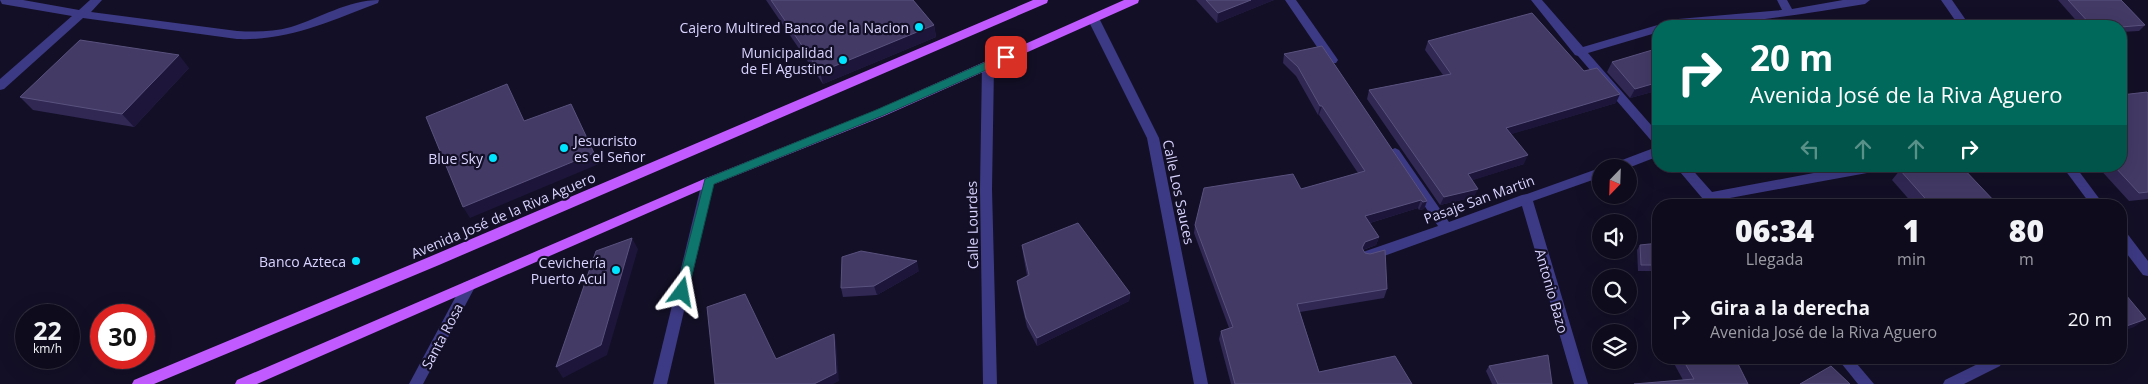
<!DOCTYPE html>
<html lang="es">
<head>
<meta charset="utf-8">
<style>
  :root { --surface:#0e0b1c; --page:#171425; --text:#f1f3f6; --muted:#9b9ba3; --line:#2e2b3b }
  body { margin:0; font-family:"Open Sans",sans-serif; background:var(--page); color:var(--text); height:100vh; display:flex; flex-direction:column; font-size:19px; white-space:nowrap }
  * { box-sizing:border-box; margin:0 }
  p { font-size:16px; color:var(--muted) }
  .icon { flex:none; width:28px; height:28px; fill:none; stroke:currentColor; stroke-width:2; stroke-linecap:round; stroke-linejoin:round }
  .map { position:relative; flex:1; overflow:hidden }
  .sheet { position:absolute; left:1652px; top:199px; width:475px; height:165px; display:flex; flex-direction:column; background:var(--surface); border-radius:20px; box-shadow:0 5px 20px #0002,0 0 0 1px var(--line) }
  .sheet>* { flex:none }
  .guide { position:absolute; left:1652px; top:20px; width:475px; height:152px; border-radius:20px; box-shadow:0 5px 20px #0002,0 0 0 1px var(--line); background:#00695c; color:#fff; overflow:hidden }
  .needle { width:32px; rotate:203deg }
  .controls { position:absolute; left:1592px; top:159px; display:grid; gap:10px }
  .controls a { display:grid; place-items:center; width:45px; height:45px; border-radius:50%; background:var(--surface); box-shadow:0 5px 20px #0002,0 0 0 1px var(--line); font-size:25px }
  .speed { position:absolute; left:15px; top:304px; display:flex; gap:10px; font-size:25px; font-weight:700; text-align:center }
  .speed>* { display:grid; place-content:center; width:65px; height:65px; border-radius:50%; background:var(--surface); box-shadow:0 5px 20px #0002,0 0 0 1px var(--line); line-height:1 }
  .speed small { font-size:12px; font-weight:400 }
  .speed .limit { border:8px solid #d22; background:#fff; color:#111 }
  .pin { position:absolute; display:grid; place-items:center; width:42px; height:42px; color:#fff; margin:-21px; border-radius:10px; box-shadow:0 2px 8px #0006 }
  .me { position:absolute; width:55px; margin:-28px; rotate:13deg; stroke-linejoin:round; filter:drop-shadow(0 0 4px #0008) }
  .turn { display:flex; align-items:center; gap:18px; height:105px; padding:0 15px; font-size:22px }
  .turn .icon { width:65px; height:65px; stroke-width:2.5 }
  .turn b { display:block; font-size:35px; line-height:42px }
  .lanes { display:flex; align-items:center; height:48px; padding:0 15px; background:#0003; justify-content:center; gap:25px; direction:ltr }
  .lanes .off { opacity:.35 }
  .eta { display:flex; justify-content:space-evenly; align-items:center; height:85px; text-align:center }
  .eta b { font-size:30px; font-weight:800; line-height:35px }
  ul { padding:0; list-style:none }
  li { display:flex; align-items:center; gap:15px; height:70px; padding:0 15px }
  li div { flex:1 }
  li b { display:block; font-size:19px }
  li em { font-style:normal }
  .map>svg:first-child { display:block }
</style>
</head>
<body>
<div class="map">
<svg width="2148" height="384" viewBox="0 0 2148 384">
  <rect width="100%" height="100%" fill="#130f26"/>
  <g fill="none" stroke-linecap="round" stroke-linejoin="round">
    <path fill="#3d3a85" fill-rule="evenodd" d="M1990,358h10l2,4 -2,4 -36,18h-21l2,-4z"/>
    <g fill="#3d3a85" fill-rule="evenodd">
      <path d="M0,0h23l56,10 11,-10h12l-11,12 146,19c18,1 36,1 54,-4 29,-9 57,-27 88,-27l-1,3c-48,18 -89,38 -141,36l-154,-21 -79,71 -4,1v-11l72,-63 -70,-12z"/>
      <path d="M1285,0h11l40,57 2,3 -2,3h-8z"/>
      <path d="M1531,0h11l41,47 95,-28 104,-9 -5,-10h10l5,9 51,-9h27l-5,4c-68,11 -137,22 -206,22v6l-71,21 71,81v12l-4,-1 -77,-89 -3,-1z"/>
      <path d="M1941,0h11l18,26h-11z"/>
      <path d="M1093,14l6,4 60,120 49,246h-14l-47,-246 -60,-120z"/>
      <path d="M988,61l6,4 -2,124 5,195h-14l-3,-195 2,-124z"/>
      <path d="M1659,146v10l-31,12h-21l2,-3z"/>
      <path d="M1395,148l4,2 50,72 73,-27 5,-1 70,-25 4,-2 1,1 -1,9 -68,24 55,183h-14l-52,-178 -149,54 -5,1 -5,-1 -2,-4 2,-4 75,-26 -47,-70 -2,-3 2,-3z"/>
      <path d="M1675,166h14l23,26 139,-26h33l-6,5 -159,29 3,5h-14z"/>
      <path d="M2062,166h13l29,39h-13z"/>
      <path d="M708,177l4,2 2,3 -47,202h-14l49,-202 2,-3z"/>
      <path d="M2121,231l5,1 22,29v15l-5,-1 -22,-29z"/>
      <path d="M468,281l5,2 2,4 -52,97h-14l54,-101z"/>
      <path d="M1837,358h15l22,26h-16z"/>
    </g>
    <g fill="#c25bff" fill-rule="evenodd">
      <path d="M1033,0h15l-1,3 -608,262 -285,119h-22l2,-4 295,-123z"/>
      <path d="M1124,0h15l-1,3 -254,113 -172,69 -455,199h-22l2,-4 467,-201 172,-69z"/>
    </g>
  </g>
  <g fill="#312854">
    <path d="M766,0h147l21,25 2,12 -113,47z"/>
    <path d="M1196,0h78l-57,23z"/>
    <path d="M2058,0h63l24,25 -6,6 -18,1v-6h-40z"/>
    <path d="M1428,41l156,30 32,32 -105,31 13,30 -52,16 2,17 -34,8 -73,-106 2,-9 74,-15 -18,-25z"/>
    <path d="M1322,46l105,155 -3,8 -5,1 -1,-2 -48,15 9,14 -3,8 -13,5 24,39 -3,9 -84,14 19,60 93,12h-181l-12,-45 2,-8 8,-3 -35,-95 1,-8 106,-36 57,-16 -39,-58h-1l-22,-39 -13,-13 1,-9z"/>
    <path d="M1659,48v45l-3,-2 -26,7 -23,-26 5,-10z"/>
    <path d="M189,68l-55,59 -101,-17 -13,-13z"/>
    <path d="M2148,93v106l-19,2 -32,-35h24z"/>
    <path d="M1900,170l97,34 -1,1h-82l-22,-25z"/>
    <path d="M1659,243v28h-21l-1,-21 3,-5z"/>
    <path d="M1022,245l108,48 -1,8 -92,45 -10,-19 -9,-38 -1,-8 10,-5 -4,-22z"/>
    <path d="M919,271l-42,24 -34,2 -2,-9z"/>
    <path d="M1671,358h64l13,26 -65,-4z"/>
    <path d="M1489,366l63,18h-60l-6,-13z"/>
  </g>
  <g fill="#1d163a">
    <path d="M1251,0h23l-57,23 1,-10z"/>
    <path d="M934,25l2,12 -113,47 -3,-12z"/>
    <path d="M179,55l10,13 -55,59 -12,-13z"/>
    <path d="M1659,82v4l-3,5 -26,7 5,-9z"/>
    <path d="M1620,94l-4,9 -114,34 4,-9z"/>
    <path d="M571,104l28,60 -129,54 -7,-11z"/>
    <path d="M1320,106h2l-3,9h-1z"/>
    <path d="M1528,155l-4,9 -60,19 4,-9z"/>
    <path d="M1478,189l-4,8 -34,8 4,-8z"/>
    <path d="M1421,200l-3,8 -55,17 2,-9z"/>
    <path d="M1427,201l-3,8 -5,1 4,-8z"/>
    <path d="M1379,237l-3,8 -14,5v-2l3,-6z"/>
    <path d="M632,238l6,11 -31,106 -44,23 -7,-11z"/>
    <path d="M917,261l2,10 -42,24 -3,-9z"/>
    <path d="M1130,293l-1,8 -92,45v-8z"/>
    <path d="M2146,319l-12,8 -13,5v-4z"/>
    <path d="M834,334l2,8 3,39 -6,3h-19z"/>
  </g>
  <g fill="#433a66" stroke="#5a527e">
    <path d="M771,0h142l21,25 -114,47z"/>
    <path d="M1206,0h45l-33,13z"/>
    <path d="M2068,0h53l24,25 -24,2 -29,-1z"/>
    <path d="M1532,13l52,58 13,-3 23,26 -114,34 22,27 -60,19 10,15 -34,8 -75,-107 82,-16 -23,-33z"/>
    <path d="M80,40l99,15 -57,59 -102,-17z"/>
    <path d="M1322,46l105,155 -4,1 -2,-2 -56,16 14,21 -14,5 -3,6 3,5 5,1 15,-4 2,39 -90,15 22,68 76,-16 17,28h-177l-14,-53 12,-4 -38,-102 9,-37 89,-14 8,15 64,-18 -43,-65h-2l-22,-39 -14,-13z"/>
    <path d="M1659,48v34l-24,7 -23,-27z"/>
    <path d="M507,84l17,37 47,-17 23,49 -131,54 -37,-90z"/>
    <path d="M2147,92l1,1v99l-9,1 -25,-27h7v-71z"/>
    <path d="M1921,166h40l36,38 -4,1h-62l-31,-35z"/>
    <path d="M1078,223l52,70 -93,45 -11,-20 -9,-37 12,-6 -7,-30z"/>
    <path d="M632,238l-31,107 -45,22 40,-116z"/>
    <path d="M1659,243v22h-18l-1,-20z"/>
    <path d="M861,251l56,10 -43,25 -33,2 1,-31z"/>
    <path d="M2121,289l25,30 -25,9z"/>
    <path d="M745,294l31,65 58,-25 2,39 -22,11h-99l-8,-77z"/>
    <path d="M1548,355l4,29h-54l-9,-18z"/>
    <path d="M1682,358h53l13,26h-114l60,-5z"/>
    <path d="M1831,366l19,18h-50z"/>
  </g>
  <path fill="#0f766e" stroke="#0a4d48" d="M1006,53l5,4 -2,3 -125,55 -170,69 -26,108 -2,4h-8l-2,-4 29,-113 171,-69z"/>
  <g fill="#00e5ff" stroke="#130f26" stroke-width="2">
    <circle cx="919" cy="27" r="5"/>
    <circle cx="843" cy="60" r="5"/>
    <circle cx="564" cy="148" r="5"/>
    <circle cx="493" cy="158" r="5"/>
    <circle cx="356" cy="261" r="5"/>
    <circle cx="616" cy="270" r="5"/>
  </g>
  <g text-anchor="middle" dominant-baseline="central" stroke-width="4.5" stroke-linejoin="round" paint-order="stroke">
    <g font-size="14" fill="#d9d4ff" stroke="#130f26" text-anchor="end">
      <text x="909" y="27">Cajero Multired Banco de la Nacion</text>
      <text x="833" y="52">Municipalidad<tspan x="833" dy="16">de El Agustino</tspan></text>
      <text x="574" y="140" text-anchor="start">Jesucristo<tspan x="574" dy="16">es el Señor</tspan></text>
      <text x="483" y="158">Blue Sky</text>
      <text x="346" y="261">Banco Azteca</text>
      <text x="606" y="262">Cevichería<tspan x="606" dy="16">Puerto Acul</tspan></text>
    </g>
    <g font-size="14" fill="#d9d4ff" stroke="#130f26">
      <text transform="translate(1179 192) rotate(78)">Calle Los Sauces</text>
      <text transform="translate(1479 199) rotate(-20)">Pasaje San Martin</text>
      <text transform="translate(503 215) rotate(-23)">Avenida José de la Riva Aguero</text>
      <text transform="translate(972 225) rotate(-91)">Calle Lourdes</text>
      <text transform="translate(1552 291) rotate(74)">Antonio Bazo</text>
      <text transform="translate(442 336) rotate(-62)">Santa Rosa</text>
    </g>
  </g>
</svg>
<div class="controls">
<a><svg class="needle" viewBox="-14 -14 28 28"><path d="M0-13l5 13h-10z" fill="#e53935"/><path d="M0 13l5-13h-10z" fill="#9b9ba3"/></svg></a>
<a><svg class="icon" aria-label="sound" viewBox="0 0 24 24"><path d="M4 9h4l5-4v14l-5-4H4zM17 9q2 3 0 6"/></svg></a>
<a><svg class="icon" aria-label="search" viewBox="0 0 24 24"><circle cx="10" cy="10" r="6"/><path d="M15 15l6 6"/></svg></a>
<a><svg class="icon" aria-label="layers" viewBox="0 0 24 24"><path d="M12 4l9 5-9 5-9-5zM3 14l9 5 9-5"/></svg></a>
</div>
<div class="speed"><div>22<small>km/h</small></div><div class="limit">30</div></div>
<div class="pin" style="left:1006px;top:57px;background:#d93025"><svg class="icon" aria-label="arrive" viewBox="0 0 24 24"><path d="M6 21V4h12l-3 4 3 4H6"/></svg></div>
<svg class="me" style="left:682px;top:292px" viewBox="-20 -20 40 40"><path d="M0-17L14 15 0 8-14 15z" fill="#0f766e" stroke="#fff" stroke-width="4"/></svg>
<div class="guide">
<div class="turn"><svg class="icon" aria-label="right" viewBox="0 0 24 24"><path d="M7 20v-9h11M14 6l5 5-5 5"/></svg><div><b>20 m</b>Avenida José de la Riva Aguero</div></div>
<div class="lanes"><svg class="icon off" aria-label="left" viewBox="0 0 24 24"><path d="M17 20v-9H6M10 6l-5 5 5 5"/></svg><svg class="icon off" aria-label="ahead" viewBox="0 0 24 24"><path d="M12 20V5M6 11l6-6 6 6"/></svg><svg class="icon off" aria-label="ahead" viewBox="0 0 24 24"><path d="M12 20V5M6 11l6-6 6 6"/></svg><svg class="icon" aria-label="right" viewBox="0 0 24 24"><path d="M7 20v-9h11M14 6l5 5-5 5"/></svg></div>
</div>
<section class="sheet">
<div class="eta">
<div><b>06:34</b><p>Llegada</p></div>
<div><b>1</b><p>min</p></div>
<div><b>80</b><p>m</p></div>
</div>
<ul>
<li><svg class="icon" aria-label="right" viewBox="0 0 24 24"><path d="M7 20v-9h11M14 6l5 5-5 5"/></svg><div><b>Gira a la derecha</b><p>Avenida José de la Riva Aguero</p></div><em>20 m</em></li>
</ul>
</section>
</div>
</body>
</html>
